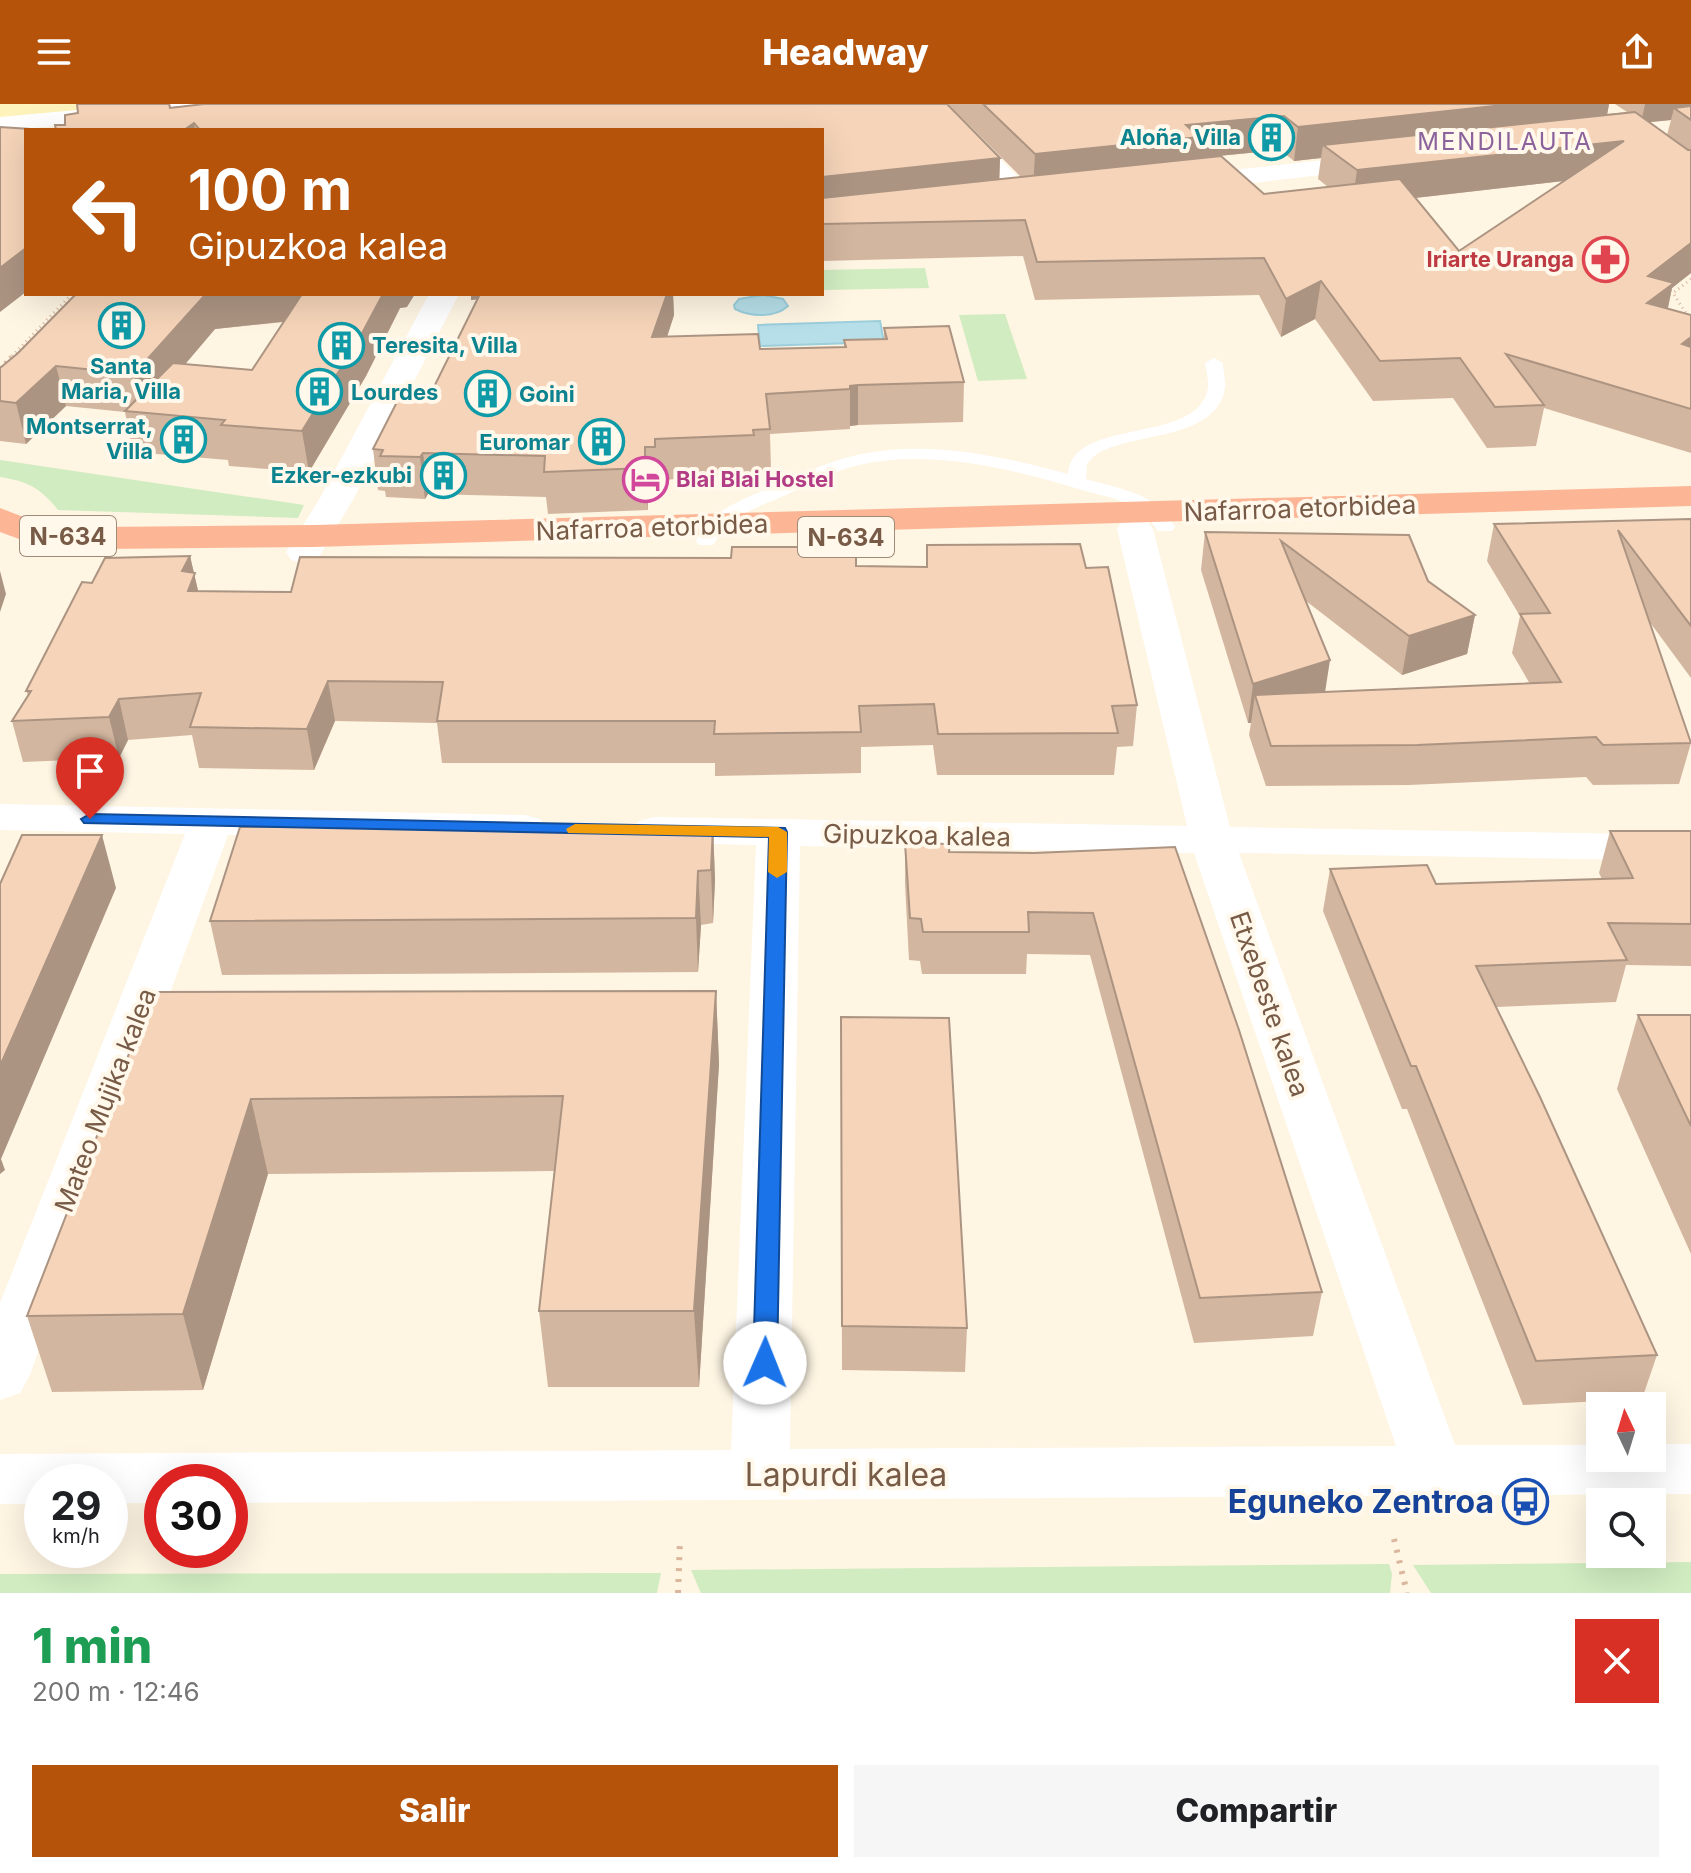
<!DOCTYPE html>
<html lang="es">
<head>
<meta charset="utf-8">
<style>
  :root { --surface:#fff; --page:#f6f6f6; --text:#202124; --muted:#757577; --accent:#b45309 }
  body { margin:0; font-family:Inter,sans-serif; background:var(--page); color:var(--text); height:100vh; display:flex; flex-direction:column; font-size:30px; white-space:nowrap }
  * { box-sizing:border-box; margin:0 }
  p { font-size:26px; color:var(--muted) }
  .icon { flex:none; width:44px; height:44px; fill:none; stroke:currentColor; stroke-width:2; stroke-linecap:round; stroke-linejoin:round }
  .map { position:relative; height:1489px; overflow:hidden }
  .drawer { display:flex; flex-direction:column; background:var(--surface); flex:1 }
  .drawer>* { flex:none }
  .guide { position:absolute; left:24px; top:24px; width:800px; height:168px; border-radius:0px; box-shadow:0 8px 32px #0002; background:#b45309; color:#fff; overflow:hidden }
  .needle { width:52px; rotate:356deg }
  .controls { position:absolute; left:1586px; top:1288px; display:grid; gap:16px }
  .controls a { display:grid; place-items:center; width:80px; height:80px; border-radius:0px; background:var(--surface); box-shadow:0 8px 32px #0002; font-size:40px }
  .speed { position:absolute; left:24px; top:1360px; display:flex; gap:16px; font-size:40px; font-weight:700; text-align:center }
  .speed>* { display:grid; place-content:center; width:104px; height:104px; border-radius:50%; background:var(--surface); box-shadow:0 8px 32px #0002; line-height:1 }
  .speed small { font-size:20px; font-weight:400 }
  .speed .limit { border:12px solid #d22; background:#fff; color:#111 }
  .pin { position:absolute; display:grid; place-items:center; width:68px; height:68px; color:#fff; margin:-82px -34px; border-radius:50% 50% 50% 0; rotate:-45deg; box-shadow:0 0 8px #0007 }
  .pin .icon { rotate:45deg }
  .me { position:absolute; width:88px; margin:-44px; rotate:1deg; stroke-linejoin:round; filter:drop-shadow(0 0 6px #0008) }
  .turn { display:flex; align-items:center; gap:28px; height:168px; padding:0 32px; font-size:36px }
  .turn .icon { width:104px; height:104px; stroke-width:2.5 }
  .turn b { display:block; font-size:56px; line-height:68px }
  .round { display:grid; place-items:center; flex:none; width:84px; height:84px; border-radius:0px; background:var(--page) }
  .summary { display:flex; align-items:center; justify-content:space-between; height:136px; padding:0 32px }
  h1 { font-size:48px; font-weight:800; line-height:60px; color:#1e9e55 }
  .action { display:flex; gap:16px; margin-top:auto; padding:16px 32px }
  .action a { flex:1; height:92px; border-radius:0px; background:var(--accent); color:#fff; font-size:32px; font-weight:800; line-height:92px; text-align:center }
  .action a+a { background:var(--page); color:var(--text) }
  header { display:flex; justify-content:space-between; align-items:center; height:104px; padding:0 32px; background:var(--accent); color:#fff; font-size:36px; font-weight:800 }
  .map>svg:first-child { display:block }
</style>
</head>
<body>
<header><svg class="icon" aria-label="menu" viewBox="0 0 24 24"><path d="M4 6h16M4 12h16M4 18h16"/></svg>Headway<svg class="icon" aria-label="share" viewBox="0 0 24 24"><path d="M12 15V3M7 8l5-5 5 5M5 13v7h14v-7"/></svg></header>
<div class="map">
<svg width="1691" height="1489" viewBox="0 0 1691 1489">
  <rect width="100%" height="100%" fill="#fef5e3"/>
  <g fill="#d0ecc0">
    <path d="M925,164l4,20 -107,2v-20z"/>
    <path d="M1005,210l22,65 -49,2 -19,-66z"/>
    <path d="M0,356l304,45 -6,13 -240,-8c-17,-22 -31,-29 -58,-33z"/>
    <path d="M1691,1458v31h-260l-18,-28z"/>
    <path d="M1389,1460l3,10 -2,19h-689l-10,-23z"/>
    <path d="M661,1469l-4,20h-657v-19z"/>
  </g>
  <path fill="#fff3bc" d="M0,0h120v3l-120,11z"/>
  <g fill="#b6dfe9" stroke="#9ccedb" stroke-width="2">
    <path d="M763,191l20,4 5,7c-13,12 -37,11 -53,3l-1,-4 5,-6z"/>
    <path d="M880,217l4,21 -124,4 -2,-21z"/>
  </g>
  <g fill="none" stroke-linecap="round" stroke-linejoin="round">
    <g stroke="#dab79c" stroke-width="3" stroke-dasharray="1 4" stroke-linecap="butt">
      <path d="M1691,175l-18,14 18,28"/>
      <path d="M12,252l60,-62"/>
    </g>
    <path stroke="#dab79c" stroke-width="4" stroke-dasharray="2 5" stroke-linecap="butt" d="M0,264l14,-14"/>
    <g stroke="#dab79c" stroke-width="6" stroke-dasharray="3 8" stroke-linecap="butt">
      <path d="M1394,1435l13,54"/>
      <path d="M678,1489l2,-53"/>
    </g>
    <path fill="#fff" fill-rule="evenodd" d="M1214,254l9,5c0,7 3,18 2,25 -10,61 -119,40 -138,77l-1,14c34,10 71,14 89,48l-3,4h-14c-22,-33 -47,-32 -83,-43 -67,-20 -146,-39 -216,-23 -26,6 -50,19 -73,30 -34,15 -52,18 -73,50h-14l-3,-4c15,-31 43,-40 73,-53 30,-13 59,-27 92,-34 68,-14 141,2 207,20 4,-58 130,-28 140,-86 1,-7 -2,-18 -3,-25z"/>
    <g fill="#fff" fill-rule="evenodd">
      <path d="M141,0h94l-3,5 -9,2 -223,20v-14z"/>
      <path d="M919,0h26l91,91 3,6 -3,6h-20z"/>
      <path d="M1380,50l9,3 4,5 -4,5 -203,24 -9,-2 -4,-6 4,-6 9,-2z"/>
      <path d="M429,190h30l-105,204 -32,54 -5,8 -13,3 -13,-3 -5,-8 34,-54z"/>
      <path d="M1135,414l13,3 5,8 77,298 461,8v26l-452,-8 216,592h145v13h52v-14h39v50l-1461,9v-21h-68v21h-52v-21h-68v22h-42v-50l731,-4 25,-605 -102,-2 -15,-4 -7,-9 7,-9 15,-4 533,9 -70,-297 5,-8zM800,742l394,7 202,593 -606,3z"/>
      <path d="M0,700l525,11 15,4 7,9 -7,9 -15,4 -297,-6 -199,542 -9,16 -20,7v-97l185,-469 -185,-4z"/>
    </g>
    <path fill="#fcb696" fill-rule="evenodd" d="M1691,382v20l-1377,41 -214,2 -67,-5 -33,-12v-24l39,15 61,4 214,-2z"/>
  </g>
  <g fill="#d3b69f" fill-rule="evenodd">
    <path d="M77,0h93l1,3 33,-3h743l53,54 -1,21 22,-2 -73,-73h661l-2,10 20,-2 -12,-8h76v169l-19,15 -4,20 23,7v138l-147,-45 -8,38 -49,2 -34,-50 -80,3 -58,-82 -34,18 -22,-42 -224,5 -12,-44 -201,5v-131h-766l-1,-5h10v-10l13,-2zM1671,16l-4,15 -17,-13zM1280,46l14,11 27,-3 -3,21 10,8 -64,7 -43,-38 -24,2zM1563,77l-104,70 -43,-53z"/>
    <path d="M76,190l331,13 -7,1 -34,68 -57,96 -80,-6 -1,-6 -95,-8 -8,-40 -59,-6 -40,38 -26,-3v-73l18,-15zM284,218l-32,48 -67,-6 30,-35z"/>
    <path d="M471,190h202l1,21 -7,22 93,12 84,-2v-7l40,-1v-11l80,54 -1,40 -105,3 -8,1v3l-80,5 1,37h-16v5l-98,4v9h-9v21l-100,4 -2,-17 -118,-3 -3,5 -39,-2 -1,-6 -7,-1 -5,-41 55,-50 49,-100 -6,1z"/>
    <path d="M1691,415v159l-42,-57 42,122 -12,41 -86,1 -7,-8 -177,8 -143,1 -17,-51 2,-12h-3l-47,-153 4,-38 204,3 19,46 47,34 -8,39 -65,21 -96,-74 19,91 205,-8 -18,-31 8,-37 -33,-55 7,-37z"/>
    <path d="M190,452l8,35 93,1 565,-26 230,2 51,137 -4,41 -16,1 -3,28h-177l-4,-30 -72,2v26l-146,3v-13h-273l-5,-40 -102,-2 -21,49 -115,-2 -7,-33 -64,5 -9,18 -96,4 -11,-41 16,-26 -2,-4 66,-108z"/>
    <path d="M713,723l2,53 -2,43 -12,2 -3,47 -476,3 -12,-54z"/>
    <path d="M1610,727h81v135l-65,-1 -10,37 -120,5 161,348 -15,44 -119,6 -116,-296h-5l-79,-198 7,-42 106,15 166,-5 -3,-6z"/>
    <path d="M905,739l45,9 84,1 141,-6 147,445 -9,44 -119,7 -104,-388 -63,-1 -1,20h-104l-2,-13 -11,-1 -4,-76z"/>
    <path d="M716,887l3,73 -20,323h-151l-9,-76 15,-140 -286,3 -65,216 -151,2 -25,-76 126,-324z"/>
    <path d="M1638,911h53v239l-74,-165z"/>
    <path d="M841,913l126,311 -2,44 -123,-2z"/>
  </g>
  <g fill="#ac9482">
    <path d="M1513,0h96l-4,23 -282,18 -2,13 -27,3 4,-34z"/>
    <path d="M1645,0h46v14l-17,-10 -3,12 -30,3z"/>
    <path d="M1284,12l-4,34 -83,8 -164,31 2,-35 151,-29z"/>
    <path d="M194,19l1,7h-11z"/>
    <path d="M1624,37l-8,34 -264,30 5,-35z"/>
    <path d="M1000,54l-1,35 -177,19v-35z"/>
    <path d="M1691,139v30l-19,15 -7,33 -26,-7 9,-38z"/>
    <path d="M26,144v44l-26,20v-44z"/>
    <path d="M1321,177l-6,38 -34,18 5,-38z"/>
    <path d="M206,190h107l4,24 -102,11 -72,85 -9,-40z"/>
    <path d="M383,190h32l-8,13 -7,1 -34,68 -57,96 -7,-41z"/>
    <path d="M471,190h29v3l-29,3z"/>
    <path d="M667,190h6l1,21 -20,62 -2,-40z"/>
    <path d="M1691,233v32l-9,-25z"/>
    <path d="M56,262l10,40 -40,38 -10,-41z"/>
    <path d="M858,281v40l-8,1v-40z"/>
    <path d="M645,343l3,42v21l-3,-42z"/>
    <path d="M423,349l5,41 -3,5 -5,-42z"/>
    <path d="M190,452l13,56 -7,19 -14,-60z"/>
    <path d="M0,467l6,23 -6,18z"/>
    <path d="M1475,511l-8,39 -65,21 7,-39z"/>
    <path d="M1330,556l-6,39 -69,-4 -4,28h-3l5,-39z"/>
    <path d="M328,577l7,40 -21,49 -7,-41z"/>
    <path d="M119,595l9,41 -9,18 -10,-41z"/>
    <path d="M713,723l2,53 -2,43 -2,-53z"/>
    <path d="M102,731l14,53 -115,271 4,11 -5,4v-108z"/>
    <path d="M698,767l3,54 -3,47 -2,-54z"/>
    <path d="M716,887l3,73 -20,323 -5,-76z"/>
    <path d="M251,995l17,75 -65,216 -20,-76z"/>
  </g>
  <g fill="#f5d4b9" stroke="#ac9482" stroke-width="2">
    <path d="M77,0h92l1,4 34,-4h743l53,54 -178,19v-47h-622l-6,-7 -10,7h-128l-1,-5h10v-10l13,-2z"/>
    <path d="M983,0h530l-215,23 -14,-11 -98,9 13,12 -164,17z"/>
    <path d="M1691,2v14l-17,-12z"/>
    <path d="M1635,8l53,38h3v93l-43,33 26,7 -27,20 44,12v22l-9,7 9,3v62l-185,-55 38,51 -49,2 -35,-49 -80,3 -59,-80 -35,18 -22,-41 -227,4 -12,-42 -203,4v-26l399,-42 43,38 136,-15 59,72 165,-110 -267,29 -34,-25z"/>
    <path d="M0,23l46,3h-20v118l-26,20z"/>
    <path d="M76,190h130l-72,80 -78,-8 -40,37 -16,-2v-33l18,-15z"/>
    <path d="M302,190h81l-23,43 -58,94 -81,-6 4,-5 -100,-9 48,-48 79,7z"/>
    <path d="M480,190h187l-15,43 106,-3 2,15 86,-2 -2,-7 43,-1 -3,-11 65,-2 15,56 -106,3 -8,1v3l-84,5 4,35 -17,1 1,5 -99,4v8h-10v21l-101,4 1,-16 -122,-3 -3,4 -40,-1 3,-6 -10,-1 26,-51 29,1z"/>
    <path d="M1691,415v107l-73,-96 73,213 -88,2 -7,-8 -179,8 -146,1 -16,-51 306,-13 -41,-68 30,-1 -56,-89z"/>
    <path d="M1205,428l204,3 19,46 47,34 -66,21 -128,-95 49,119 -77,24z"/>
    <path d="M1080,440l6,24 22,-1 29,138 -25,1 6,27 -180,1 -4,-30 -75,2 2,26 -147,2 1,-13h-278l6,-39 -115,-1 -21,48 -117,-2 11,-34 -82,6 -10,18 -97,4 19,-30h-5l56,-109 10,1 13,-25 85,-2 -8,15 13,2 -7,18 103,1 9,-35 431,1 1,-11h124v19l71,1v-22z"/>
    <path d="M240,723h473l-2,43 -13,1 -2,47 -486,3z"/>
    <path d="M1610,727h81v93l-83,-1 19,37 -151,6 64,131 117,258 -121,6 -120,-295h-5l-81,-197 97,-4 9,19 197,-6z"/>
    <path d="M22,731h80l-102,231v-182z"/>
    <path d="M905,739l45,1 -1,8 85,1 141,-6 64,183 83,262 -122,6 -107,-385 -65,-1 1,20h-106l-2,-13 -11,-1z"/>
    <path d="M716,887l-22,320h-155l24,-215 -312,3 -68,215 -156,2 126,-324z"/>
    <path d="M1638,911h53v111z"/>
    <path d="M841,913l108,1 18,310 -125,-2z"/>
  </g>
  <path fill="#1a73e8" stroke="#114b97" stroke-width="2" d="M90,710l695,14 2,4 -10,531 -4,7 -8,3 -9,-3 -3,-7 16,-526 -685,-14 -3,-4z"/>
  <path fill="#f59e0b" d="M575,720l203,3 9,5v40l-10,6 -9,-6 1,-35 -201,-4 -2,-4z"/>
  <defs>
    <symbol id="building-ring" viewBox="-11 -11 22 22"><circle r="9.5" fill="#fff8eb" stroke="#0f9aa8" stroke-width="1.5"/><path d="M-4-6H4V6H1V3H-1V6H-4ZM-2.5-4.3h1.7v1.8h-1.7ZM.8-4.3h1.7v1.8H.8ZM-2.5-1h1.7V.8h-1.7ZM.8-1h1.7V.8H.8Z" fill="#0f9aa8"/></symbol>
    <symbol id="pharmacy-ring" viewBox="-11 -11 22 22"><circle r="9.5" fill="#fff8eb" stroke="#e0444e" stroke-width="1.5"/><path d="M-2-6h4v4h4v4h-4v4h-4v-4h-4v-4h4Z" fill="#e0444e"/></symbol>
    <symbol id="hotel-ring" viewBox="-11 -11 22 22"><circle r="9.5" fill="#fff8eb" stroke="#d1479c" stroke-width="1.5"/><path d="M-6-4.5h1.5V1H6V5H4.5V3h-9V5H-6ZM-4 0a1.8 1.8 0 1 1 3.6 0ZM.5 0V-2.5h3Q6-2.5 6 0Z" fill="#d1479c"/></symbol>
    <symbol id="bus-ring" viewBox="-11 -11 22 22"><circle r="9.5" fill="#fff8eb" stroke="#1a4fb4" stroke-width="1.5"/><path d="M-5-6H5V4H4V6H2V4H-2V6H-4V4H-5ZM-3.5-4V0h7V-4ZM-3.5 1.2v1.5H-2V1.2ZM2 1.2v1.5H3.5V1.2Z" fill="#1a4fb4"/></symbol>
  </defs>
  <g fill-rule="evenodd">
    <use href="#building-ring" x="1246" y="8" width="51" height="51"/>
    <use href="#pharmacy-ring" x="1580" y="130" width="51" height="51"/>
    <use href="#building-ring" x="96" y="196" width="51" height="51"/>
    <use href="#building-ring" x="316" y="216" width="51" height="51"/>
    <use href="#building-ring" x="294" y="262" width="51" height="51"/>
    <use href="#building-ring" x="462" y="264" width="51" height="51"/>
    <use href="#building-ring" x="158" y="310" width="51" height="51"/>
    <use href="#building-ring" x="576" y="312" width="51" height="51"/>
    <use href="#building-ring" x="418" y="346" width="51" height="51"/>
    <use href="#hotel-ring" x="620" y="350" width="51" height="51"/>
    <use href="#bus-ring" x="1500" y="1372" width="51" height="51"/>
  </g>
  <g text-anchor="middle" dominant-baseline="central" stroke-width="8" stroke-linejoin="round" paint-order="stroke">
    <g font-size="22" font-weight="bold" fill="#0d838f" stroke="#fff8eb" text-anchor="end">
      <text x="1241" y="33">Aloña, Villa</text>
      <text x="372" y="241" text-anchor="start">Teresita, Villa</text>
      <text x="121" y="262" text-anchor="middle">Santa<tspan x="121" dy="25">Maria, Villa</tspan></text>
      <text x="351" y="288" text-anchor="start">Lourdes</text>
      <text x="519" y="290" text-anchor="start">Goini</text>
      <text x="153" y="322">Montserrat,<tspan x="153" dy="25">Villa</tspan></text>
      <text x="570" y="338">Euromar</text>
      <text x="412" y="371">Ezker-ezkubi</text>
    </g>
    <g font-size="22" font-weight="bold" fill="#be3a42" stroke="#fff8eb" text-anchor="end">
      <text x="1574" y="155">Iriarte Uranga</text>
    </g>
    <g font-size="22" font-weight="bold" fill="#b23c85" stroke="#fff8eb" text-anchor="start">
      <text x="676" y="375">Blai Blai Hostel</text>
    </g>
    <g font-size="24" letter-spacing="2" fill="#8b629c" stroke="#fff8eb">
      <text x="1505" y="37">MENDILAUTA</text>
    </g>
    <g fill="#fff8eb" stroke="#a08a78" stroke-width="2">
      <rect x="20" y="412" width="96" height="40" rx="6"/>
      <rect x="798" y="413" width="96" height="40" rx="6"/>
    </g>
    <g font-size="24" font-weight="bold" fill="#785b47">
      <text x="68" y="432">N-634</text>
      <text x="846" y="433">N-634</text>
    </g>
    <g font-size="26" fill="#785b47" stroke="#fff8eb">
      <text transform="translate(1300 404) rotate(-2)">Nafarroa etorbidea</text>
      <text transform="translate(652 423) rotate(-2)">Nafarroa etorbidea</text>
      <text transform="translate(917 731) rotate(1)">Gipuzkoa kalea</text>
      <text transform="translate(1270 900) rotate(71)">Etxebeste kalea</text>
      <text transform="translate(105 996) rotate(-69)">Mateo Mujika kalea</text>
    </g>
    <g font-size="32" fill="#785b47" stroke="#fff8eb">
      <text x="846" y="1370">Lapurdi kalea</text>
    </g>
    <g font-size="32" font-weight="bold" fill="#164399" stroke="#fff8eb" text-anchor="end">
      <text x="1494" y="1397">Eguneko Zentroa</text>
    </g>
  </g>
</svg>
<div class="controls">
<a><svg class="needle" viewBox="-14 -14 28 28"><path d="M0-13l5 13h-10z" fill="#e53935"/><path d="M0 13l5-13h-10z" fill="#757577"/></svg></a>
<a><svg class="icon" aria-label="search" viewBox="0 0 24 24"><circle cx="10" cy="10" r="6"/><path d="M15 15l6 6"/></svg></a>
</div>
<div class="speed"><div>29<small>km/h</small></div><div class="limit">30</div></div>
<div class="pin" style="left:90px;top:715px;background:#d93025"><svg class="icon" aria-label="arrive" viewBox="0 0 24 24"><path d="M6 21V4h12l-3 4 3 4H6"/></svg></div>
<svg class="me" style="left:765px;top:1259px" viewBox="-20 -20 40 40"><circle r="19" fill="#fff"/><path d="M0-13L10 11 0 6-10 11z" fill="#1a73e8"/></svg>
<div class="guide">
<div class="turn"><svg class="icon" aria-label="left" viewBox="0 0 24 24"><path d="M17 20v-9H6M10 6l-5 5 5 5"/></svg><div><b>100 m</b>Gipuzkoa kalea</div></div>
</div>
</div>
<section class="drawer">
<div class="summary"><div><h1>1 min</h1><p>200 m · 12:46</p></div><a class="round" style="background:#d93025;color:#fff"><svg class="icon" aria-label="close" viewBox="0 0 24 24"><path d="M6 6l12 12M18 6L6 18"/></svg></a></div>
<div class="action"><a>Salir</a><a>Compartir</a></div>
</section>
</body>
</html>
